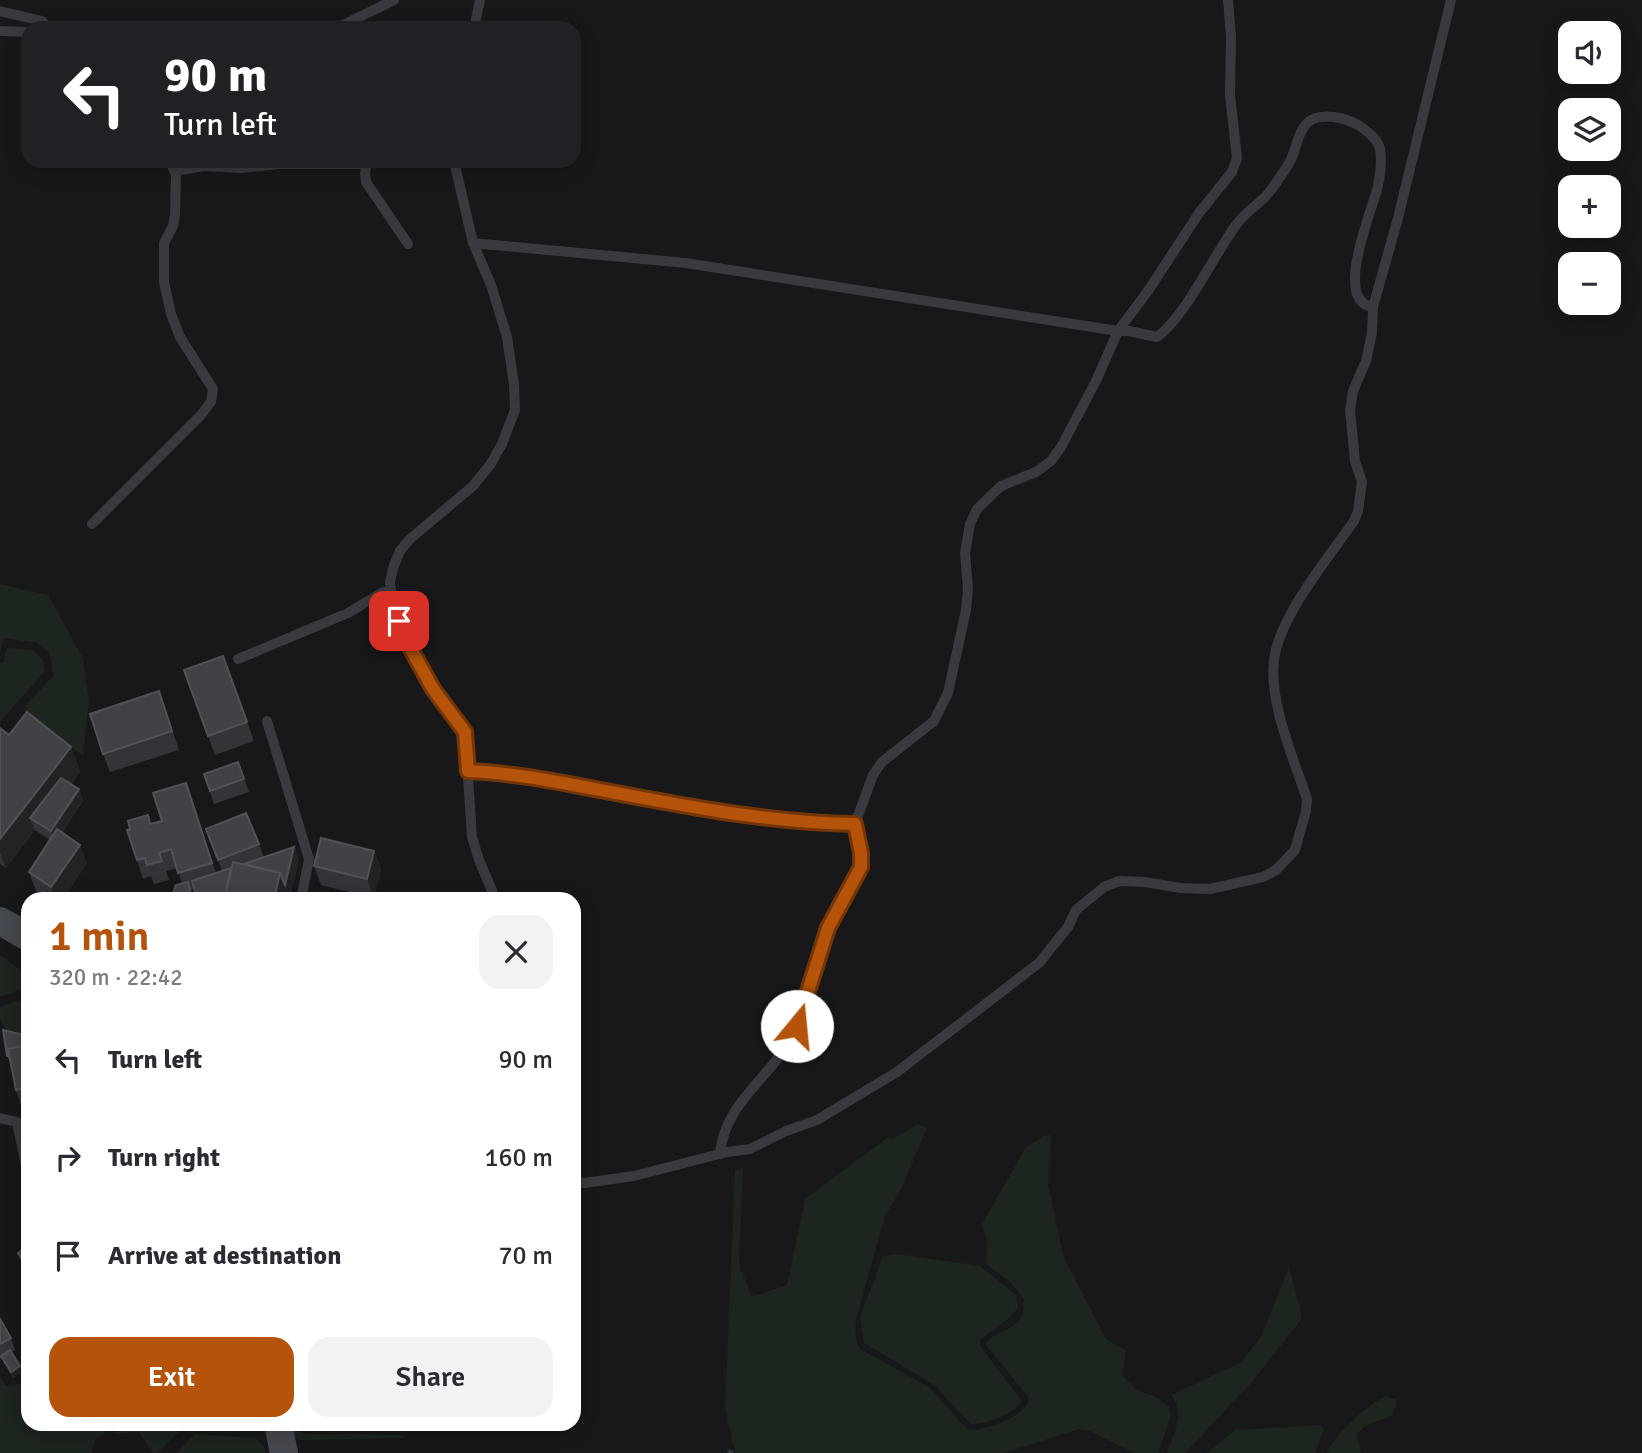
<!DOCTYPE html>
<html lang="en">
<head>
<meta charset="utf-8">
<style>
  :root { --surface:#fff; --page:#f2f2f3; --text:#2b2b33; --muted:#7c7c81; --accent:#b45309 }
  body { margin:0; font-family:Signika,sans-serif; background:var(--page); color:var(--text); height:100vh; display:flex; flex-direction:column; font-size:26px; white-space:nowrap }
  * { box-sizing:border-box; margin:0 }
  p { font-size:23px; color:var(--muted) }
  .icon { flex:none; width:38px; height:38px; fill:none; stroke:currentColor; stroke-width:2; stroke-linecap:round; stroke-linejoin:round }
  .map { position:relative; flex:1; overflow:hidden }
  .side { position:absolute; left:21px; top:892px; width:560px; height:539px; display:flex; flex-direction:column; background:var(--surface); border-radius:21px; box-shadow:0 4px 18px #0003 }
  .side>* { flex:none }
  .hud { position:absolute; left:21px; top:21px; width:560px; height:147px; border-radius:21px; box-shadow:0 4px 18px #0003; background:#202124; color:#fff; overflow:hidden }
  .fabs { position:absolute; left:1558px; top:21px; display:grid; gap:14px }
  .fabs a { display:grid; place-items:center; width:63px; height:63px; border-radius:14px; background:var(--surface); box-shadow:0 4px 18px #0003; font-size:35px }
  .pin { position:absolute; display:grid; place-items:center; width:60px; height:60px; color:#fff; margin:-30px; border-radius:14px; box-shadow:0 4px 10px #0006 }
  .me { position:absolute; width:77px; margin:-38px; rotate:17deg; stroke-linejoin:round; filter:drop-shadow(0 0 5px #0008) }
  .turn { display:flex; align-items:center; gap:24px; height:147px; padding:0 28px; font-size:32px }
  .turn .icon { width:91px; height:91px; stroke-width:2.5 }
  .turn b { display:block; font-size:49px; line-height:60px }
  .round { display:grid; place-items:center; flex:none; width:74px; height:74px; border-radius:21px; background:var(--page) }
  .overview { display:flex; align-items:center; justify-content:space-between; height:119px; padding:0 28px }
  h1 { font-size:42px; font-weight:600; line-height:52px; color:var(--accent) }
  .action { display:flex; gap:14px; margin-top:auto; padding:14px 28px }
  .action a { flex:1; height:80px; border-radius:21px; background:var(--accent); color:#fff; font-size:28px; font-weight:600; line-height:80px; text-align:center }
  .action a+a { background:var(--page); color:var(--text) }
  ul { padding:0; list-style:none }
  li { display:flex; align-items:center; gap:21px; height:98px; padding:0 28px }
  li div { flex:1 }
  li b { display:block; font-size:26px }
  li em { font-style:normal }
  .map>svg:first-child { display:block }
</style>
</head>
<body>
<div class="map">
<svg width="1642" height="1453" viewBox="0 0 1642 1453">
  <rect width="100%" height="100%" fill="#18181a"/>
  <g fill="#1d251f">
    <path d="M0,584l48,11 35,63 6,43 -6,55 -58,-43 2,-9 27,-29 -5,-23 -12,-9 -33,-5 -4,14z"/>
    <path d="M7,648l26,2 9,9 3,12 -45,51v-59l3,-1z"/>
    <path d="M0,955c11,8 28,17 28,32l-28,10z"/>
    <path d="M28,997v47l-15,-3 -13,-22v-12z"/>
    <path d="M918,1124l9,4 -26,61 -16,27 -30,107 1,18 4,8 69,38 39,43c17,0 59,-13 61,-32l-44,-54c8,-13 29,-12 36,-28 3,-4 2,-12 3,-17l-15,-18 -23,-17 1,-23 -5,-17 44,-77 18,-11 7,-1 -3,50 16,73 42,81 20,12 -4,23 13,15 23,9 11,9 2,9 -13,37h-24l-44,-22 -11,-2 -75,24h-269l-10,-45 10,-237 8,-4 -4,97 13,33 35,-12 18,-86 82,-61 6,1z"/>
    <path d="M896,1254l84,12 36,29 2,13 -9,10 -29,22v6l42,55c-7,13 -36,23 -51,23l-37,-39 -70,-42 -4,-26 23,-61z"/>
    <path d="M1289,1267l13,50 -5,8 -46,58 -66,70h-18c7,-21 19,-40 4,-58l71,-33 20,-27z"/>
    <path d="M0,1377l6,9 22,-3v41l76,1 1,9 -9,4 -5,15h-91z"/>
    <path d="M1386,1396l11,4 -5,15 -28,12 -7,7 4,19h-34c8,-20 40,-48 59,-57z"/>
    <path d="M116,1425h34l31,5 -24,23h-4l-14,-21 -23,2z"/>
    <path d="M292,1425h5l1,5 7,4 100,1 -3,3 -101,2 -7,-2z"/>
    <path d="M1321,1425l3,5 -9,23h-108l28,-23z"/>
    <path d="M195,1434l61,4 8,9 1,6h-89z"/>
  </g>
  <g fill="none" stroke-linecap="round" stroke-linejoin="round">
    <path stroke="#2d363e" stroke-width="5" d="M730,1452l1,1"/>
    <g stroke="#39393f" stroke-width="10">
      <path d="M0,11l42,10 5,7"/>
      <path d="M337,28l57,-28"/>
      <path d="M474,28l6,-28"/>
      <path d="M0,31l28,1"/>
      <path d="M368,161l-3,12 1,9 42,62"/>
      <path d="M454,161l19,82 18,42 16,52 7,48 1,25 -13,34 -12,21 -17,21 -63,53 -10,12 -7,17 -3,14 2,19 14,40 27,48 32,43 7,105 7,23 17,40"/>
      <path d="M175,171l29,-5 37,2 38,-4h87"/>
      <path d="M473,243l213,20 432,68h11l28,6c28,-20 57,-82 79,-112 8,-11 17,-17 27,-26 9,-9 18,-23 25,-34 9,-13 9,-39 25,-46 16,-6 38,0 51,10 7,6 14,11 16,20 2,11 0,27 -2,37 -5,22 -46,116 -5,121"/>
      <path d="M92,524l109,-109 10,-13 2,-13 -33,-52 -9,-23 -7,-32v-39l9,-17 2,-11 1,-40 -6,-14"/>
      <path d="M238,659l110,-46 35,-21h8"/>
      <path d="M267,721l42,138 -8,41"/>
      <path d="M468,771c48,2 95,12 143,21 80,15 162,31 244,32"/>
      <path d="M0,1118l17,4 11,53"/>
      <path d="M720,1154c4,-48 45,-73 69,-111l39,-116 33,-60v-14l-6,-29 18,-49 9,-13 52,-41 14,-28 18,-83 2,-21 -3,-36 5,-29 7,-15 24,-23 35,-14 15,-11 10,-14 35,-66 22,-50 30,-40 51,-78 33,-41 5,-14 -7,-63 1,-58 -3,-37"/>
      <path d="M574,1182l10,1 50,-7 93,-24 23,-3 36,-18 31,-11 80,-48 142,-109 29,-36 8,-17 28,-23 15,-6 25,1 37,6 29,1 53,-12 13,-7 19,-20 11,-39 1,-12c-13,-39 -41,-103 -32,-145 9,-43 53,-96 79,-133l4,-10 4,-29 -7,-21 -5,-51 3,-19 13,-30 6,-28 1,-26 25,-89 53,-218"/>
    </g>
    <g stroke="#46484f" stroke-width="28">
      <path d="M0,921l28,16"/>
      <path d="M278,1424l6,29"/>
    </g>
  </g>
  <g fill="#343438">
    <path d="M223,656l31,85 -39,14 -31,-85z"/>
    <path d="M159,691l20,59 -69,22 -7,-18z"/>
    <path d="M0,728l9,7 62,12 9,24 -9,13 8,5 4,12 -21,32 25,30 -25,37h-13l-13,-9 -7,-19 21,-32 -15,-10 -29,38 -6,-4z"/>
    <path d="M238,762l11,30 -35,12 -10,-30z"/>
    <path d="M193,801l23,72 6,-2 -16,-42 53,15 5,14 30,-11 5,13 -10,40h-91l-4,-11 -3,1 3,10h-23l11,-17 -5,-15 -11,3 3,9 -15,4 -3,-8 -8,3 -6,-19 14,-36 11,-3z"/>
    <path d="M374,851l7,18 -7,29 -53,-13 -7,-19z"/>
    <path d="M28,1036v71l-6,1 -6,-18 -4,-22 -5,-12z"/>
    <path d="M28,1247v28l-5,-9 -5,-13z"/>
    <path d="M0,1319l11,19 4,12 -4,3 11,19 -9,6 -11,-20 -2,1z"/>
  </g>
  <g fill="#232326">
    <path d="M71,747l9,24 -40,53 -10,-6 5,12 -29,38 -6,-15v-14z"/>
    <path d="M186,783l7,18 25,80 -6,-18z"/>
    <path d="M79,789l4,12 -28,43 -4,-13z"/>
    <path d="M80,845l7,18 -25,37h-6l-5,-13z"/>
    <path d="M294,847l5,13 -10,40h-15l6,-27z"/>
    <path d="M374,851l7,18 -7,29 -7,-19z"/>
    <path d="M188,882l6,18h-7z"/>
    <path d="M20,1366l2,6 -9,6 -2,-6z"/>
  </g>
  <g fill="#414146" stroke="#515258" stroke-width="2">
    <path d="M223,656l24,66 -39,14 -24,-66z"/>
    <path d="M159,691l13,40 -69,23 -13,-40z"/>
    <path d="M27,712l44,35 -71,92v-111l9,7z"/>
    <path d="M238,762l6,17 -34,12 -6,-17z"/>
    <path d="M61,778l18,11 -28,42 -21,-13z"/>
    <path d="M186,783l26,80 -34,10 -7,-24 -12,4 3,8 -15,4 -2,-7 -8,2 -10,-30 3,-1 -2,-8 20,-6 2,9 12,-3 -9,-28z"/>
    <path d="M246,813l13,31 -41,16 -12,-31z"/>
    <path d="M57,829l23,16 -29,42 -22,-15z"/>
    <path d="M321,838l53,13 -7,28 -53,-13z"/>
    <path d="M294,847l-9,38 -5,-12 -36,-9z"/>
    <path d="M233,862l47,11 -6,27h-50z"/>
    <path d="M231,868l-7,32 -29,-8 -3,-11z"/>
    <path d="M188,882l2,8 -3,10h-16l5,-15z"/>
    <path d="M3,1030l25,6v9l-20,4 1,7h-2z"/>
    <path d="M28,1045v42l-12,3 -8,-41z"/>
    <path d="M28,1247v22l-10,-16z"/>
    <path d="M0,1319l11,19 -11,6z"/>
    <path d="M10,1350l10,16 -9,6 -10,-16z"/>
  </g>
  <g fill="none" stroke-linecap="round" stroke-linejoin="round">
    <defs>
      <path id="route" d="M399,621l7,19 27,49 32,43 3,39c48,2 95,12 143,21 80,15 162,31 244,32l6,29v14l-33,61 -31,98"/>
    </defs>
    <use href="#route" stroke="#753606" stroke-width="18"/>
    <use href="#route" stroke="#b45309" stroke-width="12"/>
  </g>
</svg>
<div class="fabs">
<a><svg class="icon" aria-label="sound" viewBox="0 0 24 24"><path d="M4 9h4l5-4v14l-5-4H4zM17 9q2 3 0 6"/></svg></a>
<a><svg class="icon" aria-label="layers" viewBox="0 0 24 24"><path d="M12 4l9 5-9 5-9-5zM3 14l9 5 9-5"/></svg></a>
<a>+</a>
<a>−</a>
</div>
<div class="pin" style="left:399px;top:621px;background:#d93025"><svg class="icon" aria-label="arrive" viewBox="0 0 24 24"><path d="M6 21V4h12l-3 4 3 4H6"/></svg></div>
<svg class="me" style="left:797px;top:1026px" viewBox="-20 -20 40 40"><circle r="19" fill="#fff"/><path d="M0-13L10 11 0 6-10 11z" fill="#b45309"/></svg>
<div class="hud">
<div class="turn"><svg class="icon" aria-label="left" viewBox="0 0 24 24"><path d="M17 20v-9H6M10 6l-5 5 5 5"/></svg><div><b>90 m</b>Turn left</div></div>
</div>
<section class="side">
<div class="overview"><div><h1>1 min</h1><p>320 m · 22:42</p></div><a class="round"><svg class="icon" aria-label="close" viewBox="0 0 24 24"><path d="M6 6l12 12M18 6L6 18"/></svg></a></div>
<ul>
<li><svg class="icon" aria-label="left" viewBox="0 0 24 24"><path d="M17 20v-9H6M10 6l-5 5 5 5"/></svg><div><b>Turn left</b></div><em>90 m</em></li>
<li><svg class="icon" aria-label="right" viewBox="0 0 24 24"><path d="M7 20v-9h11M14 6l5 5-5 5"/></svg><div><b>Turn right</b></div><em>160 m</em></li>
<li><svg class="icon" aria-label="arrive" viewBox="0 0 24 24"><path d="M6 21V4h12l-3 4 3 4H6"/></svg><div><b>Arrive at destination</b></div><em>70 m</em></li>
</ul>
<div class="action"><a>Exit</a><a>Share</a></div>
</section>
</div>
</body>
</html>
